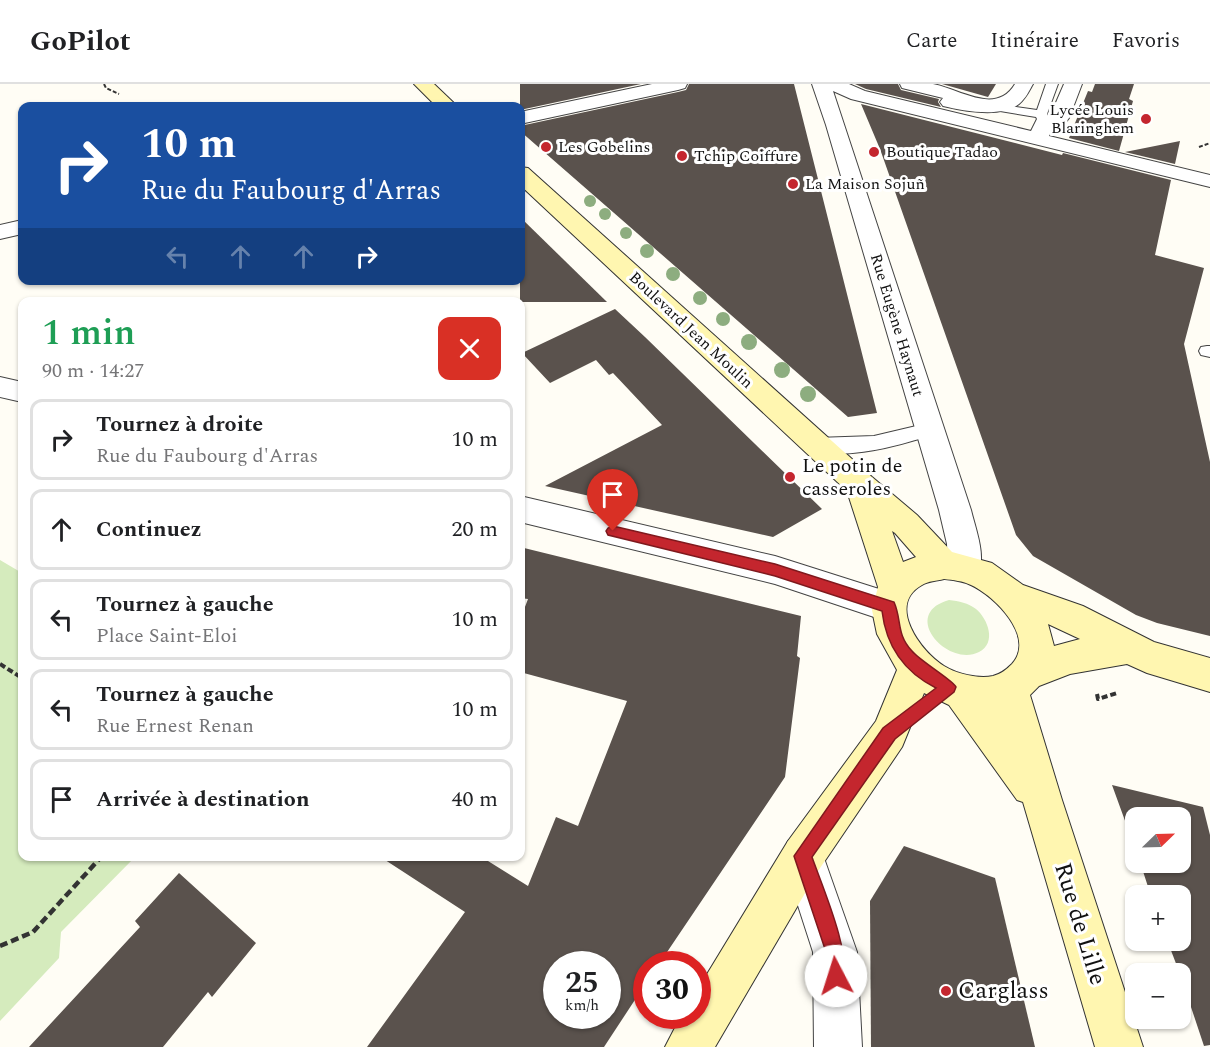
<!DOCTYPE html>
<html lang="fr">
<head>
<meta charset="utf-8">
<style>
  :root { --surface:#fff; --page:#f6f6f6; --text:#202124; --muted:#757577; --line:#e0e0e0 }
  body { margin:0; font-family:Spectral,serif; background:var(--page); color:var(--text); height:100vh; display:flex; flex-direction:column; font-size:22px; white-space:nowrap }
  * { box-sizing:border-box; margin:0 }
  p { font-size:20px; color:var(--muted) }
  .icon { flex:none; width:33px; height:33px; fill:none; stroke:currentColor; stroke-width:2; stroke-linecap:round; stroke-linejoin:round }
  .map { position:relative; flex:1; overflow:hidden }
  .sheet { position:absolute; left:18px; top:213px; width:507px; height:564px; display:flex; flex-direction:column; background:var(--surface); border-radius:12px; box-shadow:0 2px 4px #0004 }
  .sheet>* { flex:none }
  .guide { position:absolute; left:18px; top:18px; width:507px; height:183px; border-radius:12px; box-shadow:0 2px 4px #0004; background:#1a4fa0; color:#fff; overflow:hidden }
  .needle { width:39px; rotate:67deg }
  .fabs { position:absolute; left:1125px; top:723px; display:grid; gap:12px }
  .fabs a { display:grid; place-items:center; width:66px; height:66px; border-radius:12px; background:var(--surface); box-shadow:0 2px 4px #0004; font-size:30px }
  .speed { position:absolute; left:543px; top:867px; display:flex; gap:12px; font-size:30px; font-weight:700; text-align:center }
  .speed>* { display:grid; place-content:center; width:78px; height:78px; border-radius:50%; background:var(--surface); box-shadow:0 2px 4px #0004; line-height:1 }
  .speed small { font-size:15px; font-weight:400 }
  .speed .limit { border:9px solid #d22; background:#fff; color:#111 }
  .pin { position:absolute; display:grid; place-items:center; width:51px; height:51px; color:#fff; margin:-62px -26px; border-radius:50% 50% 50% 0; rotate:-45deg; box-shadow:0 0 6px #0007 }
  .pin .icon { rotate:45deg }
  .me { position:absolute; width:66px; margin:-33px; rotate:355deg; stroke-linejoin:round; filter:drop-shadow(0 0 4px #0008) }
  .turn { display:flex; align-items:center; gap:21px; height:126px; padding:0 24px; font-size:27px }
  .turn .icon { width:78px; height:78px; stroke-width:2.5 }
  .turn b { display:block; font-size:42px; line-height:51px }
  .lanes { display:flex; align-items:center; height:57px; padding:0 24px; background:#0003; justify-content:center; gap:30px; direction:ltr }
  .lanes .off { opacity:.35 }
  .round { display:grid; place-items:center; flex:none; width:63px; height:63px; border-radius:12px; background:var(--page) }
  .summary { display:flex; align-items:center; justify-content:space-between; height:102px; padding:0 24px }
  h1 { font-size:36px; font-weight:600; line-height:45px; color:#1e9e55 }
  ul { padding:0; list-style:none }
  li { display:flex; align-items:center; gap:18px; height:81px; margin:0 12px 9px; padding:0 12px; border:3px solid var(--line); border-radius:12px }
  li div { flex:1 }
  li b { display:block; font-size:22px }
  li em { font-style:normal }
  header { display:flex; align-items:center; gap:36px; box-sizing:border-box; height:84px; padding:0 30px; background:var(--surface); border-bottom:2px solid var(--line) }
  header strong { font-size:28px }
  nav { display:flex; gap:33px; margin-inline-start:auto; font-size:21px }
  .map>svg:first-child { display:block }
</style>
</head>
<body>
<header>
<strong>GoPilot</strong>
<nav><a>Carte</a><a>Itinéraire</a><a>Favoris</a></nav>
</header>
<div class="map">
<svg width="1210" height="963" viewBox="0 0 1210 963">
  <rect width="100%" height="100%" fill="#fffdf5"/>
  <g fill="#d5ebbd">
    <path d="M0,476l22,13v283l113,1 -74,75 -2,26 -59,63z"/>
    <path d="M949,516c10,1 19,3 27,9 12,10 21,34 3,43 -31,16 -80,-38 -30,-52z"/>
  </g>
  <g fill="#5a524d" fill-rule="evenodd">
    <path d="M520,0h121l-121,26z"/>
    <path d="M689,0h105l83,329 -29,4 -328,-286v-5l158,-34 8,-2z"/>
    <path d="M855,0h43l3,6 38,9 -1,3 3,5 -75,-18z"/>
    <path d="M942,0h54l-8,13z"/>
    <path d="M1095,0h39l-5,15 4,2 -14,50 -50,-13 19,-47 4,1z"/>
    <path d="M861,20l201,51 1,-2 108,27 -16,75 49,13 -20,76 26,118v174l-53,-13 -21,-8 -103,-59 -17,-21 -136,-386z"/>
    <path d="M1180,57l-5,23 -50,-12z"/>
    <path d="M520,133l87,85h-87z"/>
    <path d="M615,225l30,28 177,172 -49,28 -228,-51 117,-61 -49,-52 -4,2 -13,-15 -46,23 -28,-30z"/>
    <path d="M520,463l281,69 -4,40 3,2 -15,119 -126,187h-13v19l-42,64h-237l98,-135 -86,-56h101l48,30 28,-69 22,9 49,-125 -107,-29v-52l8,-21 -8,-1zM556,880h52v52h-52z"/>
    <path d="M1112,701l91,22 7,28v210l-6,1 -24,-72 -13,-34h13v-44h-29l-11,-34h40v-44h-44v33z"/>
    <path d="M904,762l91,32 40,169h-164l-1,-146z"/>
    <path d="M179,789l77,70 -44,54 -4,-5 -45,55h-134l111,-120 -5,-6z"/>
  </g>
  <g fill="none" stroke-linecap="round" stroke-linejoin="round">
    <defs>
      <g id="service">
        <path d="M1046,0h12l-11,30 3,9 -2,2h-8l-4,-8 -48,-8 -6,-3 6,-3 49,7z"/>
        <path d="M1207,262h3v11l-9,-2 -2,-4 2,-4z"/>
        <path d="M929,339l6,1 3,5 -3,5c-34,11 -89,27 -125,16l-3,-5 3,-5 6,-2 58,-2z"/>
      </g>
      <g id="minor">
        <path d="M652,0h35l-2,4 -7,2 -158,34v-12z"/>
        <path d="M812,0h37l16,7 166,40 6,-12 14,-5 13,-30h18l-13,34 -3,4 -14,5 -3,9 161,39v12l-359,-88 -18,-8 138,419c5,21 16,47 6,67l-12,4 -12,-4 -5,-10 -1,-23 -8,-34 -113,-385z"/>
        <path d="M900,0c10,0 22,0 33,0 27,5 63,32 82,0h18c-4,7 -7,14 -14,20 -18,14 -55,7 -76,2l-3,-4 3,-4 -41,-10z"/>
        <path d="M0,293l22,5v20l-22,-5z"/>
        <path d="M520,412l255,60 126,40 5,11 -5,11 -12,4 -114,-38 -255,-62z"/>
        <path d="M803,751l15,6 39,111 5,95h-48l-1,-95 -31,-96 6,-15z"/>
      </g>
      <path id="tertiary" d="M22,136v14l-22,5v-14z"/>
      <g id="secondary">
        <path d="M414,0h20l23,22h-21z"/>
        <path d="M520,83l8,1 344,309 45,38 35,37 40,11 31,22 60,21 71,36 56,16v34l-63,-19 -20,-9 -57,10 -31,12 -9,9 32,105 81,247h-48l-72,-245 -6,-2 -68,-95 -25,-12 -22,54 -84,124 -103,176h-50l16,-31h17v-27l90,-148 88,-120 21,-51 -20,-36 -5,-24 6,-23 -31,-96 -327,-306zM892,447l3,2 21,24 -13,5zM944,495c9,1 19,2 27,6 24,11 65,52 41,79 -5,5 -11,10 -19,12 -15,3 -36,-2 -49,-10 -23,-14 -58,-61 -22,-81 6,-4 15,-4 22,-6zM1048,540l32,15 -26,7z"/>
      </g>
    </defs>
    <use href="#service" stroke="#444" stroke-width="2"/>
    <use href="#minor" stroke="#444" stroke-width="2"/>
    <use href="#tertiary" stroke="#444" stroke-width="2"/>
    <use href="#secondary" stroke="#333" stroke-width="2"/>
    <g stroke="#333" stroke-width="2" stroke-dasharray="4 2" stroke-linecap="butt">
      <path d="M104,0l2,4 13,6"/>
      <path d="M1199,63l11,-4"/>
    </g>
    <g stroke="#333" stroke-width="4" stroke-dasharray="6 3" stroke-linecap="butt">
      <path d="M0,580l22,14"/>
      <path d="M1097,610l1,5 19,-6"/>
    </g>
    <path stroke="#333" stroke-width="4.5" stroke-dasharray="8 4" stroke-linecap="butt" d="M0,862l33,-14 69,-76"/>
    <use href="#service" fill="#fff" fill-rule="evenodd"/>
    <use href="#minor" fill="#fff" fill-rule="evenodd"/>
    <use href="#tertiary" fill="#fff" fill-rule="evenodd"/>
    <use href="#secondary" fill="#fff6b0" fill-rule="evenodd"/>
  </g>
  <g fill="#8dad7f">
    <circle cx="590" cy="117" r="6"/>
    <circle cx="605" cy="130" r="6"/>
    <circle cx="626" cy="149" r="6"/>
    <circle cx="647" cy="167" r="7"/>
    <circle cx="673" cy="190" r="7"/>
    <circle cx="700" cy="214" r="7"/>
    <circle cx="723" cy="235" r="7"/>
    <circle cx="749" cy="258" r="8"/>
    <circle cx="782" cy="286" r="8"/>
    <circle cx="808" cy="310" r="8"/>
  </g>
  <path fill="#c4262e" stroke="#7f191e" stroke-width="1.5" d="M613,442l162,38 119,38c8,18 2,32 18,49 8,10 42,30 44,36l-2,5 -59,47 -83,118c10,29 41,99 30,126l-6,2 -7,-2 -3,-7v-24l-32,-96 89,-128 53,-40c-32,-16 -50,-43 -54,-77l-107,-35 -167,-41 -2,-4 2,-3z"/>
  <g fill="#c4262e" stroke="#fff" stroke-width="2">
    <circle cx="1146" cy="35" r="6"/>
    <circle cx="546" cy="63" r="6"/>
    <circle cx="874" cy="68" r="6"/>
    <circle cx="682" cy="72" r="6"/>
    <circle cx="793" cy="100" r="6"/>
    <circle cx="790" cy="393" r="6"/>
    <circle cx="946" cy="907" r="6"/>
  </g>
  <g text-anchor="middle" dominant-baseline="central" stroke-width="6" stroke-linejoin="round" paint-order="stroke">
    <g font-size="16" fill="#111" stroke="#fff" text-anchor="start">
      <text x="1134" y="26" text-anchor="end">Lycée Louis<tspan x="1134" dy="18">Blaringhem</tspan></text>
      <text x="558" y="63">Les Gobelins</text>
      <text x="886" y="68">Boutique Tadao</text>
      <text x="694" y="72">Tchip Coiffure</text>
      <text x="805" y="100">La Maison Sojuñ</text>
    </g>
    <g font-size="16" fill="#111" stroke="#fff">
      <text transform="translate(897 241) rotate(73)">Rue Eugène Haynaut</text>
      <text transform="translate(691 246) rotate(43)">Boulevard Jean Moulin</text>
    </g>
    <g font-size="20" fill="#111" stroke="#fff" text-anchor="start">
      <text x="802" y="382">Le potin de<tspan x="802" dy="23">casseroles</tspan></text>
    </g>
    <g font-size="24" fill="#111" stroke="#fff">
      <text transform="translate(1080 840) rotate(73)">Rue de Lille</text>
    </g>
    <g font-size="24" fill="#111" stroke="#fff" text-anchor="start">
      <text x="958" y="907">Carglass</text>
    </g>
  </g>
</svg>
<div class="fabs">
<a><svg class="needle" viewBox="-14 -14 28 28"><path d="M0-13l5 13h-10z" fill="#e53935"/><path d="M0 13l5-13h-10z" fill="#757577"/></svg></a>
<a>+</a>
<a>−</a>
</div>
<div class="speed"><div>25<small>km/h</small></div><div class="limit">30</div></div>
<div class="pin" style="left:613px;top:447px;background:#d93025"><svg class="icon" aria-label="arrive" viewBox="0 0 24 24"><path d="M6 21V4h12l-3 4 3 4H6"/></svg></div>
<svg class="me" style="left:836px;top:892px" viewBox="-20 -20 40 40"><circle r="19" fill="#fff"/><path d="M0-13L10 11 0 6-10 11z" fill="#c4262e"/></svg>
<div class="guide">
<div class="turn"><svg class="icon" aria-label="right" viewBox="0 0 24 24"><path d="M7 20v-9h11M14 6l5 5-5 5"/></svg><div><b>10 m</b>Rue du Faubourg d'Arras</div></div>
<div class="lanes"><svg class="icon off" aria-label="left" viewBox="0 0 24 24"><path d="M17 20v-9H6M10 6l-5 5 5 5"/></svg><svg class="icon off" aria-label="ahead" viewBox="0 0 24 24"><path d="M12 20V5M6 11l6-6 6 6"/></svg><svg class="icon off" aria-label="ahead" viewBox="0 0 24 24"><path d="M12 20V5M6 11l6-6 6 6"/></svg><svg class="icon" aria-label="right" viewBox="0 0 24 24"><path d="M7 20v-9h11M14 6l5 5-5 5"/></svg></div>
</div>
<section class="sheet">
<div class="summary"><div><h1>1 min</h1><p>90 m · 14:27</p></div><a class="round" style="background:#d93025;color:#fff"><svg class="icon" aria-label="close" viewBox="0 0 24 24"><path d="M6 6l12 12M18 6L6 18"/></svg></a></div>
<ul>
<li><svg class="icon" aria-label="right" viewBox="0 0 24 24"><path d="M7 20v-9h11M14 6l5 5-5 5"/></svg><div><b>Tournez à droite</b><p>Rue du Faubourg d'Arras</p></div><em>10 m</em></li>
<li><svg class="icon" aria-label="ahead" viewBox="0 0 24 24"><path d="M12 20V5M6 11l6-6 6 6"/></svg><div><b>Continuez</b></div><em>20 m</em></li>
<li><svg class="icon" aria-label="left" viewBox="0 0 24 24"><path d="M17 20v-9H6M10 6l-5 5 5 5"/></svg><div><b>Tournez à gauche</b><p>Place Saint-Eloi</p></div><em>10 m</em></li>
<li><svg class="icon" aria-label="left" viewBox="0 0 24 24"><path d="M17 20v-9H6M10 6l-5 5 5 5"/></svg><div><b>Tournez à gauche</b><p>Rue Ernest Renan</p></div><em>10 m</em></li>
<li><svg class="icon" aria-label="arrive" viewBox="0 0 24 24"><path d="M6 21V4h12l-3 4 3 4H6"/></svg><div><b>Arrivée à destination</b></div><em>40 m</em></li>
</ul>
</section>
</div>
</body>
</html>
